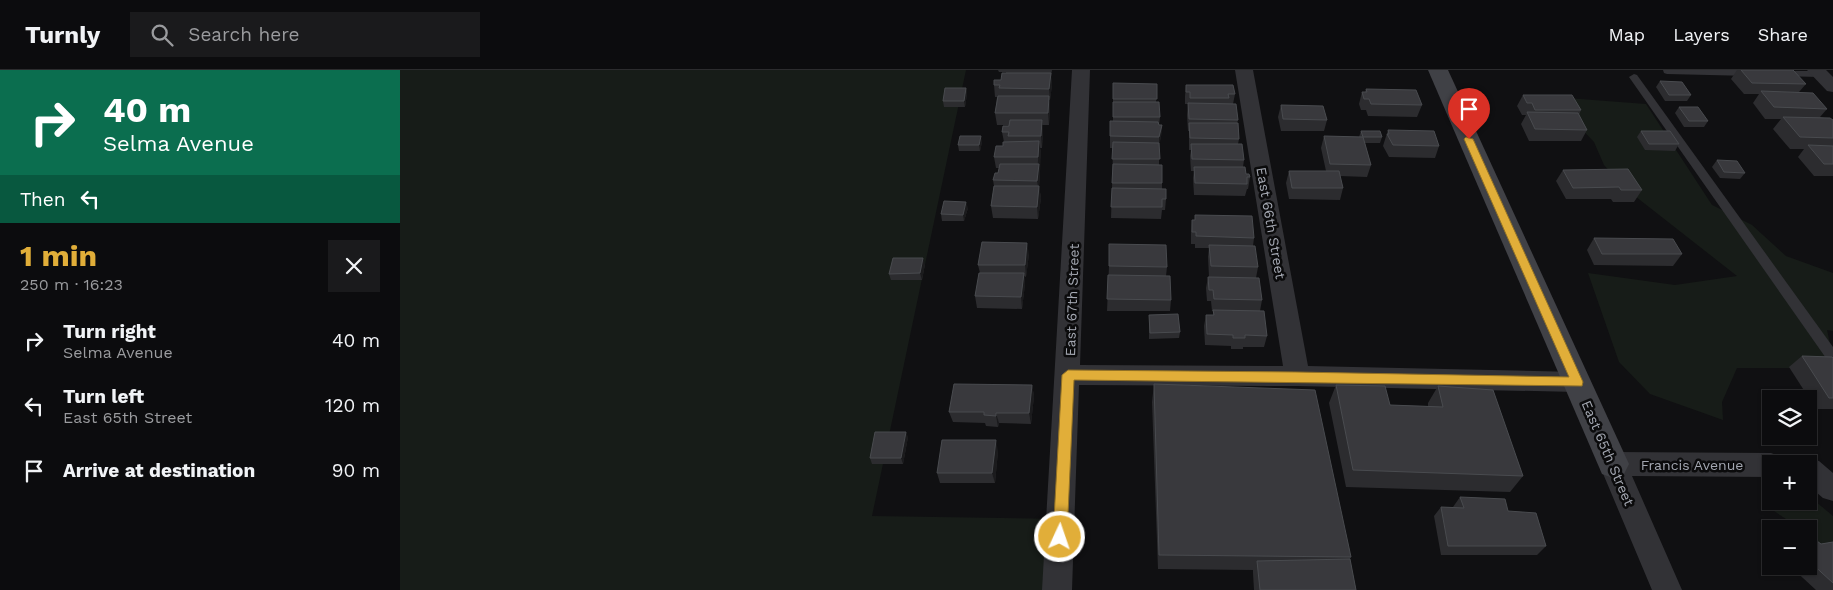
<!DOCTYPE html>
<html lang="en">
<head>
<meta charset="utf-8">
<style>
  :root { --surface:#0c0c0e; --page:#1a1a1c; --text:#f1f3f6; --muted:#9a9b9e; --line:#2c2c2e; --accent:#e1ae39 }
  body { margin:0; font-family:"Work Sans",sans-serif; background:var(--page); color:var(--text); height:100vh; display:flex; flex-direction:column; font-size:19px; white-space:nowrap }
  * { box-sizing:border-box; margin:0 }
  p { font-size:16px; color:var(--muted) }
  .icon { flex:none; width:28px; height:28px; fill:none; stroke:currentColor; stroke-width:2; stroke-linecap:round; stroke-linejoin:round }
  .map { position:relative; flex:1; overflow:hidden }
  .sheet { display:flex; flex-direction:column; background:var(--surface); width:400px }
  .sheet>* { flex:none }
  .top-card { background:#0b6e4f; color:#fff; overflow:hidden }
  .controls { position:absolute; left:1362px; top:320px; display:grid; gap:10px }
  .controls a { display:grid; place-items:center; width:55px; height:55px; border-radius:0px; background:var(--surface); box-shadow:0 1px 4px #0004,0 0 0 1px var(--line); font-size:25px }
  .pin { position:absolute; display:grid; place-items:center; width:42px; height:42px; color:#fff; margin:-51px -21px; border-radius:50% 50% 50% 0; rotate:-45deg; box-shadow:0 0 5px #0007 }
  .pin .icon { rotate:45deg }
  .me { position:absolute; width:55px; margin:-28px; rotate:3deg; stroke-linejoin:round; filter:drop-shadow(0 0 4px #0008) }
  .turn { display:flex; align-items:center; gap:18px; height:105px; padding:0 20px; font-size:22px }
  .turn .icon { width:65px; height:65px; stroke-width:2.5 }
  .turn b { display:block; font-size:35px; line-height:42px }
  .then { display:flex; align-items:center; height:48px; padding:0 20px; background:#0003; gap:10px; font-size:19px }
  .round { display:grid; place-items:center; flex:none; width:52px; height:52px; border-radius:0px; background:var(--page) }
  .summary { display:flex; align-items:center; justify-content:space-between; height:85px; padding:0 20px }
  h1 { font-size:30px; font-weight:700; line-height:38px; color:var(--accent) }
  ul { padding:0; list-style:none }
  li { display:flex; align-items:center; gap:15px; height:65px; padding:0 20px }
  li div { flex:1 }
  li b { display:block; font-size:19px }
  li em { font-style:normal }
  header { display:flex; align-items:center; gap:30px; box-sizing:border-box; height:70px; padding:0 25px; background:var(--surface); border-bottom:1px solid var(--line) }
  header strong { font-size:24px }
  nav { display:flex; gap:28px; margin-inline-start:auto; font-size:18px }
  .search { width:350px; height:45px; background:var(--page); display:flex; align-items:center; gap:12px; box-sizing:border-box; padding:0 18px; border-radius:0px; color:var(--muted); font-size:19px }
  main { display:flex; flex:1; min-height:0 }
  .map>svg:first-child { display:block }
</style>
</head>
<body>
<header>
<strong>Turnly</strong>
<div class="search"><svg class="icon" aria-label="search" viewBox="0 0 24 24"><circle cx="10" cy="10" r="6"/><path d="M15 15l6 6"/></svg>Search here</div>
<nav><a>Map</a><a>Layers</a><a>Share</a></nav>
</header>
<main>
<section class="sheet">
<div class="top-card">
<div class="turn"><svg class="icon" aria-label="right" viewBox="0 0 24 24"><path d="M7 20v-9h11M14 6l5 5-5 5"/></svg><div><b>40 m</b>Selma Avenue</div></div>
<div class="then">Then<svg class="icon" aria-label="left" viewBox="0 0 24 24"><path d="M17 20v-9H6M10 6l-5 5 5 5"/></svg></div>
</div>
<div class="summary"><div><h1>1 min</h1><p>250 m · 16:23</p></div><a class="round"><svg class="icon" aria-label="close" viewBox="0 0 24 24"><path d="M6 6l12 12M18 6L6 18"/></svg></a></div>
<ul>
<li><svg class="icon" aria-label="right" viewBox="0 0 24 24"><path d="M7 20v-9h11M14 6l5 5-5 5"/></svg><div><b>Turn right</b><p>Selma Avenue</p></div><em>40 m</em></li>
<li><svg class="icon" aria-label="left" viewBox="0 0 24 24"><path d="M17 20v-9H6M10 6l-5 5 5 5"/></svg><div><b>Turn left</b><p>East 65th Street</p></div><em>120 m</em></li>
<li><svg class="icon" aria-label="arrive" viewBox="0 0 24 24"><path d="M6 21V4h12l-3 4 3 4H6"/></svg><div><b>Arrive at destination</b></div><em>90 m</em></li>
</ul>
</section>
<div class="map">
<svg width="1433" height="520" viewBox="0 0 1433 520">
  <rect width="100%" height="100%" fill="#101012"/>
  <g fill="#171c18">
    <path d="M0,0h566l-94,446 189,3 -4,71h-657z"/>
    <path d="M1167,28l79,6 66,101 40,20 34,31 47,17v58l-6,-1 6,28 -14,10h-82l-15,34 1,18 -73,-26 -31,-32 -31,-89 87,12 62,-9 -111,-87 -22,-24 -10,-23 -19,-20z"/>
    <path d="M1415,431l18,15v42l-24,-22v-7h-8l-30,-20 -1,-5z"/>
  </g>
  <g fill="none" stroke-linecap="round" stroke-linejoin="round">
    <g fill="#323236" fill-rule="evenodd">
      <path d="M1263,0h88l5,3 -5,3 -84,-2 -3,-1z"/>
      <path d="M1380,1h40l5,3 -5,3 -43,-1v-4z"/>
      <path d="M1234,4l3,1 196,272v15l-5,-1 -199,-284z"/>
    </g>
    <g fill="#323236" fill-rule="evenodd">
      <path d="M672,0h18l-10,295 203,1 -48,-296h18l55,296 269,6 9,3 4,7 -4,7 -9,3 -280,-6 -218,-1 -7,205h-30z"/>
      <path d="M1407,0h19l7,7v15l-6,-1z"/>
      <path d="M1213,382l158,1 10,4 3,7h-13v13l-139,-1 50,114h-30l-53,-126 4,-8z"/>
      <path d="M1409,388l10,3 14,12v28l-10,-3 -14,-12v-22h-11z"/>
    </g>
    <path fill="#404146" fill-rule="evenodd" d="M1028,0h20l181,394 -5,10 -11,4 -11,-4z"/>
  </g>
  <g fill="#2c2c2f">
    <path d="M598,0h54l-1,7 1,8 -2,15h-1l1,7 -1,18h-7l1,7 -1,16h-2l1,5 -2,14 1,8 -1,11 2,12 -3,21 -45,-1 -2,-12 3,-20 -1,-6 5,-7 1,-5h-3l-2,-11 9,-11 1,-4 -2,-10 7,-7h-12l-2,-12 2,-16h-2l-1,-12 7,-5 5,-7v-1h-7z"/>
    <path d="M1337,0h4l65,14 -7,8 28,17 -7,8 13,3v56h-19l-16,-19 6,-8h-14l-17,-20 8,-10h-16l-12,-16 6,-9h-15l-13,-15z"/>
    <path d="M1260,11l31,14 -4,6h-22l-9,-14z"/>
    <path d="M757,14l-1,18 4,15 -1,8h3l-1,12 -2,7v21l3,18v6l4,10 -1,11h-3l-1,9 -50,-1 1,-30 1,-40h-3v-12l3,-15v-22z"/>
    <path d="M786,15l49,9 -2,10 5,16 -1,3 2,16 -1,5 6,16 -1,7 3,7 4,3 -2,12h-1l-2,7 -51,-1 -1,-17 1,-7h-3l-1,-15 1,-6h-2v-19h-1l-1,-16 1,-11h-3v-8z"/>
    <path d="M566,18l1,6 -2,13h-21l-1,-6z"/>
    <path d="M966,19l56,16 -5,12 -49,-1 -2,-6h-5l-2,-6 3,-12h3z"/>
    <path d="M1123,25l58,15 -2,5 8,15 -6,11h-52l-8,-17 5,-9h-4l-5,-9z"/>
    <path d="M881,35l46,15 -3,11h-43l-3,-14z"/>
    <path d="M1279,37l29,14 -4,6h-20l-9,-14z"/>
    <path d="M988,60l51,16 -4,12 -46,-1 -6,-11z"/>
    <path d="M961,61l21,6 -2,6h-15l6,22 -4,12 -27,-1 3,12 -3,12 -51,-1 -3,-16 3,-12h37l-5,-23 3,-12 35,1z"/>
    <path d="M1241,61l38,13 -4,7 -30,-1 -8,-13z"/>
    <path d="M582,72l-2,9h-21l-1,-6z"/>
    <path d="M1317,90l28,13 -5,6 -20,-1 -8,-11z"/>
    <path d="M1163,100l79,20 -8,12h-21l-2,-3h-45l-10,-18z"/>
    <path d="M568,138l-4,13h-22l-1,-7z"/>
    <path d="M795,145l59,23 -1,8 5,21 -2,11 6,22 -2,11 7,25 -3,11h-21v2h-12v-3l-26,-1 -1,-19 2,-11h7v-4h-1l-1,-10h-4l-1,-13 2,-11h1l-1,-20 1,-9h-14v-4h-4v-12l1,-12h3z"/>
    <path d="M1194,168l88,16 -9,12 -79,-1 -7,-15z"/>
    <path d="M629,184l-3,23 -2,-1 1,8 -3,25 -45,-1 -2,-12 5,-23 -2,-8z"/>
    <path d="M525,194l-3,16h-31l-2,-6z"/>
    <path d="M709,196l58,1 -1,9 5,24 -1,11h-63z"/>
    <path d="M749,245l31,17 -1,6 -30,1z"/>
    <path d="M1402,286l31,2v51h-17l-27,-42z"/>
    <path d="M754,314l197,173 -1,2 6,31h-102l-1,-17v-3l-95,-1 -6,-167z"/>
    <path d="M632,315l2,11 -3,28 -32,-1 -1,4 -12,-1 -1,-3 -32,-1 -4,-10z"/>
    <path d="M936,315l54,20 38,1v-3l10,-17 85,90 -13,16 -164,-5 -17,-84z"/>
    <path d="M508,367l-5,27h-31l-2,-6z"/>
    <path d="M598,381l-3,32h-55l-3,-10z"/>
    <path d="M1060,427l48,14 38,35 -9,9h-96l-7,-39 7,-9h12z"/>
    <path d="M1409,465l12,9 12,-2v48h-17l-26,-24h19z"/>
    <path d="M1371,469v10l-6,-6z"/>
  </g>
  <g fill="#1b1b1d">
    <path d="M651,3l1,12 -2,15 -1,-11z"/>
    <path d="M566,18l1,6 -2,13 -1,-6z"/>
    <path d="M649,26l1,11 -1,18 -1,-12z"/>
    <path d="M642,50l1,12 -1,16 -1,-12z"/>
    <path d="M762,55l-1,12 -2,11v-11z"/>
    <path d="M581,66l1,6 -2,9 -1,-6z"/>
    <path d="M639,71l2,12 -2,39 -2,-11z"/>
    <path d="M639,116l2,12 -3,21 -1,-12z"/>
    <path d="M566,132l2,6 -4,13 -1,-6z"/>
    <path d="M627,173l2,11 -3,23 -1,-12z"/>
    <path d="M523,188l2,6 -3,16 -2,-7z"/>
    <path d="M624,203l1,11 -3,25 -1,-12z"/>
    <path d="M632,315l2,11 -3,28 -2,-11z"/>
    <path d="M596,343l3,10 -1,4 -2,-11z"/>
    <path d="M506,362l2,5 -5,27 -2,-6z"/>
    <path d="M596,370l2,11 -3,32 -3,-10z"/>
  </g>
  <g fill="#39393d" stroke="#494b4f">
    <path d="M1341,0h52l13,14 -54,-1z"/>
    <path d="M602,3h49l-2,16 -50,-1 1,-3h-6v-5h7z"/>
    <path d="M1260,11l22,1 9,13h-22z"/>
    <path d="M713,13l44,1v15h-44z"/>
    <path d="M786,15h47l2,9h-7l1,4h-39v-6h-4z"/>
    <path d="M545,18h21l-2,13h-21z"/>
    <path d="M966,19l50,1 6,15 -51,-1 -2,-5h-5l-2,-7h5z"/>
    <path d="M1361,21l52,2 14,16 -53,-2z"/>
    <path d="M1123,25h49l9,15h-46l-3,-7h-5z"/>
    <path d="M598,26h51l-1,17h-53z"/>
    <path d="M713,32h46l1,15h-47z"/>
    <path d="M788,33l48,1 2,16 -49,-1z"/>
    <path d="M881,35l42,1 4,14 -44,-1z"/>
    <path d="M1279,37h19l10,14h-19z"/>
    <path d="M1127,42l51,1 9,17 -52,-1z"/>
    <path d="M1383,47l47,1 3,2v18l-33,-1z"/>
    <path d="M610,50h32l-1,16h-33l1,-4h-7l1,-6h6z"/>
    <path d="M710,51l48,1 1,3h3l-3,12 -49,-1z"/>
    <path d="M789,53h49l1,16 -49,-1z"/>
    <path d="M988,60l46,1 5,15 -46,-1 -6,-11h2z"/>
    <path d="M961,61h19l2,6h-19z"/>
    <path d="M1241,61h29l9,13h-30z"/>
    <path d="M560,66h21l-2,9h-21z"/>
    <path d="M924,66l39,1 8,28 -41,-1z"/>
    <path d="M639,71l-1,16h-44l2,-11h7v-4z"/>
    <path d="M713,72l46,1 1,16h-48z"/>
    <path d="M791,74h51l2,16 -52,-1z"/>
    <path d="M1408,75l25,1v18h-9z"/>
    <path d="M1317,90l20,1 8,12 -21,-1z"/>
    <path d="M600,94h39l-2,17 -44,-1 2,-7h3z"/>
    <path d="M713,94l49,1v18h-50z"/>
    <path d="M794,97h51l1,7h3l1,3h-3v7l-52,-1z"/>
    <path d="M1228,99l14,21h-21l-2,-3 -46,1 -10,-18z"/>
    <path d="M889,101h50l4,17h-51z"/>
    <path d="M594,116h45l-2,21 -46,-1z"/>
    <path d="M712,118l54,1v10h-4v8h-51z"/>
    <path d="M544,131l22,1 -3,13 -22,-1z"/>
    <path d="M795,145l57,1 2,22 -58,-2v-4h-4v-12h3z"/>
    <path d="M1194,168l79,1 9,15h-80z"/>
    <path d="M582,172l45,1 -2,22h-47z"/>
    <path d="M709,174l57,1 1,22 -58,-1z"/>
    <path d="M809,175l46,1 3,21 -47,-1z"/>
    <path d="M493,188h30l-3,15 -31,1z"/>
    <path d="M579,203h45l-3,24 -46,-1z"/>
    <path d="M708,205l62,1 1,24 -64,-1z"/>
    <path d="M808,207l51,1 3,22 -48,-1 -1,-9h-4z"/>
    <path d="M813,240l51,1 3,25 -22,-1v3h-12v-3l-26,-1 -1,-19h8z"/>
    <path d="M778,244l2,18 -30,1 -1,-18z"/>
    <path d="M1402,286l30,1 1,1v40h-4z"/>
    <path d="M554,314l78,1 -3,28h-33v3l-12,-1v-3h-35z"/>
    <path d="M754,314l161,6 36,167 -192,-2z"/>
    <path d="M936,315l49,1 5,19 53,2 -5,-21 55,4 30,86 -170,-6z"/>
    <path d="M475,362h31l-5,26h-31z"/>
    <path d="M542,370h54l-4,33h-55z"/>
    <path d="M1060,427l45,2 3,12 28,2 10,33h-98l-7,-39 23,1z"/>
    <path d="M1397,455l4,4h-11z"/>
    <path d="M1409,465l12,9 12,-2v41l-24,-22z"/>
    <path d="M950,489l6,31h-96l-3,-29z"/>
  </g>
  <path fill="#e1ae39" stroke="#927125" d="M1066,67l7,2 110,243 -1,4 -508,-6 -7,157 -2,5 -5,1 -5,-1 -2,-5 9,-162 6,-5 228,2 273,5 -105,-238z"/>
  <g text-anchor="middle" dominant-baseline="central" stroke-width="5" stroke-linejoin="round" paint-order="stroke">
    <g font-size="14" fill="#a3a7b1" stroke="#0b0b0c">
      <text transform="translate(871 153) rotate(80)">East 66th Street</text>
      <text transform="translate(672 230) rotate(-88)">East 67th Street</text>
      <text transform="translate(1208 383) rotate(67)">East 65th Street</text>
      <text x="1292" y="395">Francis Avenue</text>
    </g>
  </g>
</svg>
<div class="controls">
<a><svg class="icon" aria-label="layers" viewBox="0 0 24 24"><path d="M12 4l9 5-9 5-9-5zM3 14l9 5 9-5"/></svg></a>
<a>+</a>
<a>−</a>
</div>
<div class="pin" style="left:1069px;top:69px;background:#d93025"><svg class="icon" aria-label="arrive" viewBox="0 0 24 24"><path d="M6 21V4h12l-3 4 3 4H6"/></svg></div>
<svg class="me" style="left:660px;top:467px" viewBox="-20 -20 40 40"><circle r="17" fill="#e1ae39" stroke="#fff" stroke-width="3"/><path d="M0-11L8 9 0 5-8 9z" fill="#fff"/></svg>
</div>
</main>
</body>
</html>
